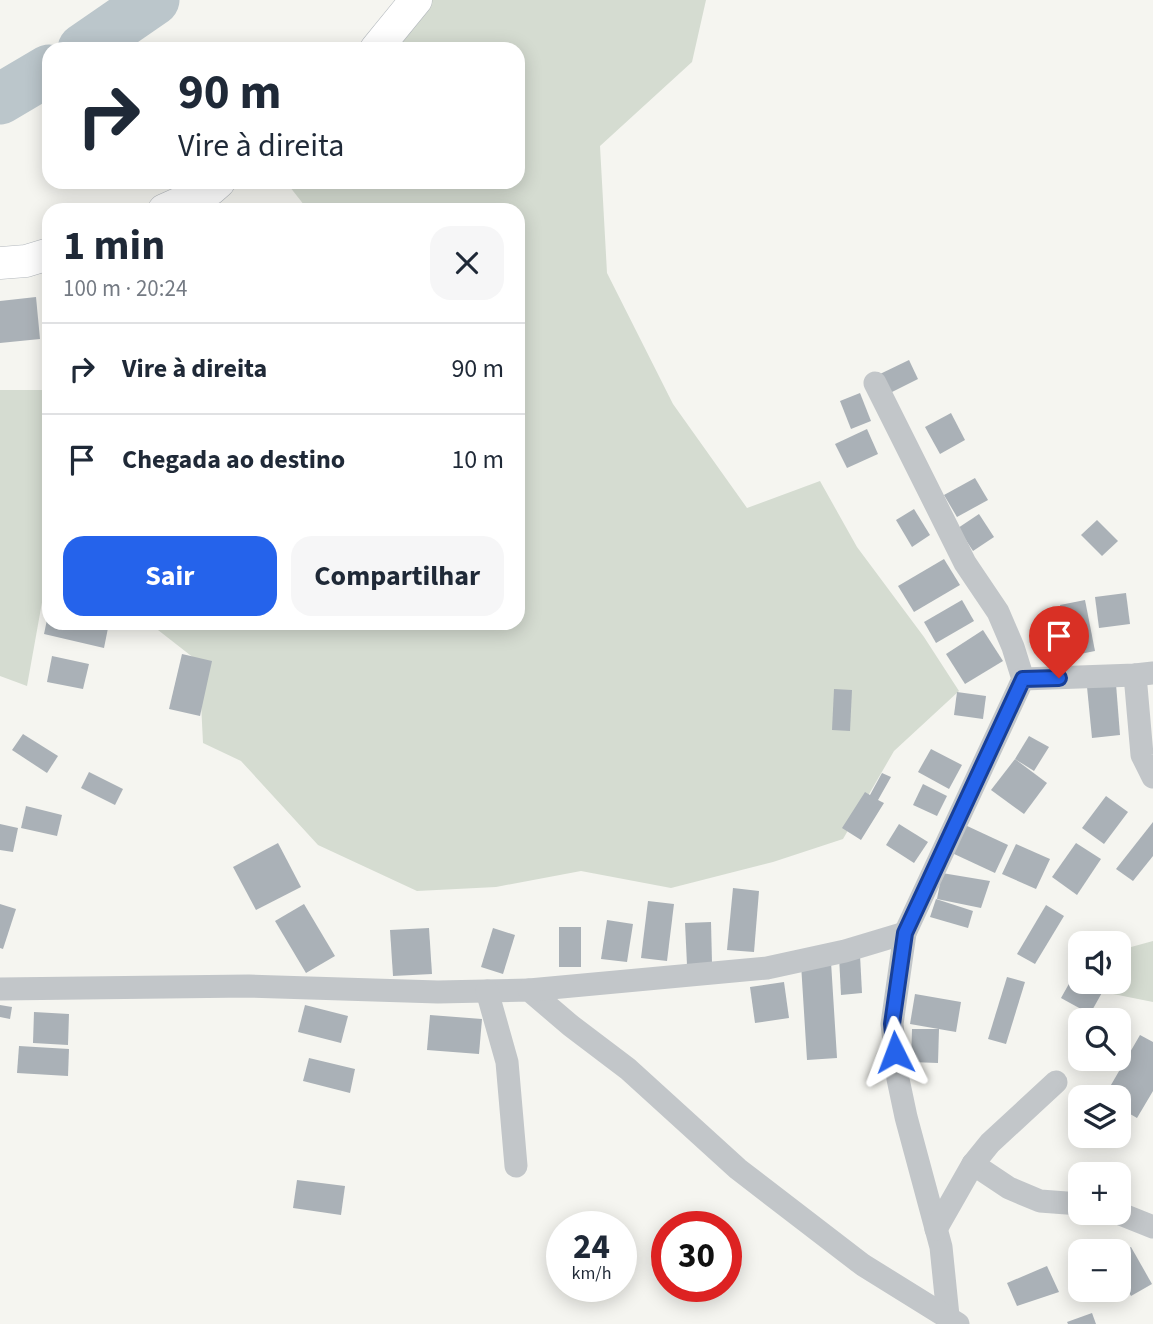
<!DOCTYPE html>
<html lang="pt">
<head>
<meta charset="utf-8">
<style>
  :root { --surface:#fff; --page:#f6f6f7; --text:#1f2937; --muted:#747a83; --line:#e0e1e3; --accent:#2563eb }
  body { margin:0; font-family:"Source Sans 3",sans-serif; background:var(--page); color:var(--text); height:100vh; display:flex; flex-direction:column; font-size:26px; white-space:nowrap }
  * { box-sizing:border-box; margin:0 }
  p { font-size:23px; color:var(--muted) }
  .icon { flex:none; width:38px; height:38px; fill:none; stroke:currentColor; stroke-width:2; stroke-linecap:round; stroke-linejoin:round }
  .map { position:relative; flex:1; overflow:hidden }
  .drawer { position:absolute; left:42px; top:203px; width:483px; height:427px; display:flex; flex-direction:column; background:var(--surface); border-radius:21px; box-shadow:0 4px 18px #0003 }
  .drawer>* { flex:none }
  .banner { position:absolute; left:42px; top:42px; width:483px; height:147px; border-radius:21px; box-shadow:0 4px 18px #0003; background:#fff; color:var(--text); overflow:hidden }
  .fabs { position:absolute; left:1068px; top:931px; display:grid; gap:14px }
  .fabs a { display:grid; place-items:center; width:63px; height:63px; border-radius:14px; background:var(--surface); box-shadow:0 4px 18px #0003; font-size:35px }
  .speed { position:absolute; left:546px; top:1211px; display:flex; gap:14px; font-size:35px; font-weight:700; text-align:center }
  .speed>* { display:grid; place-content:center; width:91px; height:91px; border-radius:50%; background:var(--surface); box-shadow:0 4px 18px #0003; line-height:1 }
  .speed small { font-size:18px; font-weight:400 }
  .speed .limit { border:10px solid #d22; background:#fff; color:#111 }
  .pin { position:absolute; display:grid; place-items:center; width:60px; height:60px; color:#fff; margin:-72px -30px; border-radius:50% 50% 50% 0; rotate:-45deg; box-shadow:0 0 7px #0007 }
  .pin .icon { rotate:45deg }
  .me { position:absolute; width:77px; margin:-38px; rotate:357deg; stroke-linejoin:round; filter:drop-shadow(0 0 5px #0008) }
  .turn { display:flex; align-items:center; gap:24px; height:147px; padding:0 21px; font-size:32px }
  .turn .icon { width:91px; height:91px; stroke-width:2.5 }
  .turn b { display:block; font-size:49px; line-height:60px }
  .round { display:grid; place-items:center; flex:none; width:74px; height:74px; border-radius:21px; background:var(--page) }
  .overview { display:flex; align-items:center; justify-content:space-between; height:119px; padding:0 21px }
  h1 { font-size:42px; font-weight:700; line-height:52px }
  .primary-button { display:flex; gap:14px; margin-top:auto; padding:14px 21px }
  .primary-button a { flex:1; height:80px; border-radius:21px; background:var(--accent); color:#fff; font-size:28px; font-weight:700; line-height:80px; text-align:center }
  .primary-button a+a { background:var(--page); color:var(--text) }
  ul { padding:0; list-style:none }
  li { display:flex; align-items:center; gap:21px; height:91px; padding:0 21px; border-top:2px solid var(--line) }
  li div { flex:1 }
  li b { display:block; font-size:26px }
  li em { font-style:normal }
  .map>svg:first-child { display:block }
</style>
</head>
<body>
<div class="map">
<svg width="1153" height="1324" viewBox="0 0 1153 1324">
  <rect width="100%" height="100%" fill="#f5f5f0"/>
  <g fill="#d5dcd1">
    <path d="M418,0h288l-14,62 -92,84 7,127 66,131 74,104 73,-27 37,66 67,90 35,54 -65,60 -51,88 -70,23 -102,26 -90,-17 -85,16 -79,4 -99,-46 -77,-84 -38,-18 -4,-81 -50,-39h369v-413h-210l-22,-28h232v-133h-125z"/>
    <path d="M0,390h49v191l-3,-1 -19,106 -27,-10z"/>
    <path d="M1153,941v61l-50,-10 4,-10h11v-27l2,-5z"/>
  </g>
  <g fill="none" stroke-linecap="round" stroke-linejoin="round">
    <g stroke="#bbc6cb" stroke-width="51">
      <path d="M83,49l71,-49"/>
      <path d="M0,99l49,-29"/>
    </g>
  </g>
  <g fill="#aab1b7">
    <path d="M36,297l4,42 -40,4v-42z"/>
    <path d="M909,360l9,19 -28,14 -10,-19z"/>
    <path d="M860,393l11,28 -20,8 -11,-28z"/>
    <path d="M951,413l14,27 -25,14 -15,-27z"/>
    <path d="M867,429l11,25 -31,14 -12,-24z"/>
    <path d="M975,478l13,22 -31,17 -13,-22z"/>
    <path d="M914,509l16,26 -18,12 -16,-27z"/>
    <path d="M979,514l15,23 -21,14 -15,-23z"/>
    <path d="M1097,520l21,21 -16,15 -21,-21z"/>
    <path d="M944,559l16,26 -46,27 -16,-26z"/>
    <path d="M1126,593l4,31 -31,4 -4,-31z"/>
    <path d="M962,600l12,21 -38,22 -12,-21z"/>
    <path d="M1085,600l10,51 -25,5 -10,-51z"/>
    <path d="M48,615l1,8h60l-5,25 -60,-14z"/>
    <path d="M983,630l20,31 -38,23 -19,-30z"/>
    <path d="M182,654l30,7 -12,55 -31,-7z"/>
    <path d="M52,656l37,8 -6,25 -36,-7z"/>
    <path d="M1116,684l4,51 -28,3 -5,-51z"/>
    <path d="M834,689l18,1 -2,41 -18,-1z"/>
    <path d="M957,692l29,4 -3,23 -29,-4z"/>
    <path d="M23,734l35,22 -11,17 -35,-23z"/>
    <path d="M1029,736l20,11 -15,24 -19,-12z"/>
    <path d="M931,749l31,16 -13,24 -31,-17z"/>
    <path d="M1015,759l32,24 -23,31 -33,-24z"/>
    <path d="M89,772l34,17 -8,16 -34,-17z"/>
    <path d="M882,773l9,4 -13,23 6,3 -23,37 -19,-12 23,-36 5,3z"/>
    <path d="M923,784l24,12 -10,20 -24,-11z"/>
    <path d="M1106,796l22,16 -24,32 -22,-16z"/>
    <path d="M26,806l36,9 -5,21 -36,-8z"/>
    <path d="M1153,822v34l-20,25 -17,-12z"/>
    <path d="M0,824l18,4 -5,24 -13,-2z"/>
    <path d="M899,824l29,18 -14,21 -28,-18z"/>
    <path d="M965,825l43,20 -13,28 -43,-20z"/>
    <path d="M278,843l23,44 -45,23 -23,-43z"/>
    <path d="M1076,843l25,16 -24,36 -25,-18z"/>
    <path d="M1016,844l34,15 -14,30 -34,-15z"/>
    <path d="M942,873l48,8 -9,27 -44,-9z"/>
    <path d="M733,888l26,3 -5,61 -27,-2z"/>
    <path d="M936,899l37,12 -5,17 -38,-11z"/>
    <path d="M648,901l26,3 -7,57 -26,-3z"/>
    <path d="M0,904l16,5 -13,40 -3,-1z"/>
    <path d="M304,904l31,52 -29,17 -31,-52z"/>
    <path d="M1046,905l18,11 -29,48 -18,-10z"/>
    <path d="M607,920l26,4 -6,38 -26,-3z"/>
    <path d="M711,922l1,41 -25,2 -2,-42z"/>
    <rect x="559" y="927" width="22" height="40"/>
    <path d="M429,928l3,46 -39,2 -3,-46z"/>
    <path d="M493,928l22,7 -12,39 -22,-7z"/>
    <path d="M860,955l2,38 -21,2 -2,-39z"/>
    <path d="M831,962l6,96 -30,2 -6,-96z"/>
    <path d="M1080,964v18h28l-18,32 -29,-16z"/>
    <path d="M1007,977l18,5 -19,62 -18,-5z"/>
    <path d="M784,982l5,36 -34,5 -5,-36z"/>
    <path d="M915,994l46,8 -5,30 -46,-8z"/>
    <path d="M0,1005l12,2 -2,12 -10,-2z"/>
    <path d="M305,1005l43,11 -7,27 -43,-11z"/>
    <path d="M34,1012l35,2 -1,31 -35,-2z"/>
    <path d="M430,1015l52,4 -3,35 -52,-4z"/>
    <path d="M912,1029h27l-1,34 -27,-1z"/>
    <path d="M1140,1035l13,7v49l-16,27 -19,-11v-10h-14z"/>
    <path d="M19,1046l50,3 -1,27 -51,-3z"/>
    <path d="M309,1058l46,11 -5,24 -47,-12z"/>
    <path d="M297,1180l48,6 -4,29 -48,-7z"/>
    <path d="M1131,1247l21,37 -21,12 -13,-23v-19z"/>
    <path d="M1047,1266l12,26 -42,14 -10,-23z"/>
    <path d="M1092,1313l4,11h-28l-1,-2z"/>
  </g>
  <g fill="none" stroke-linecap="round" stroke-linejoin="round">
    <defs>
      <g id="secondary">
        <path d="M376,49l40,-49"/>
        <path d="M164,210l47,-21 8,-7"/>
        <path d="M0,263l26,-2 23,-7"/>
      </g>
    </defs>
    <use href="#secondary" stroke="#b4b9be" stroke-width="33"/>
    <g stroke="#c2c6c9" stroke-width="23">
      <path d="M875,383l90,180 33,49 15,35 10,32 -118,254 -13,91 6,55 8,38 35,130 7,69"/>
      <path d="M1135,675l7,80 11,22"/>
      <path d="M1023,679l112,-4 18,-2"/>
      <path d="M0,989l249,-3 189,6 91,-2 41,35 58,44 110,100 125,96 95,59"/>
      <path d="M529,990l238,-22 78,-17 60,-18"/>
      <path d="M487,991l20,71 9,104"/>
      <path d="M973,1164l36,24 31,13 40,3"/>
      <path d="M1118,1213l35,14"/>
      <path d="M936,1229l37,-65 17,-21 66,-61"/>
    </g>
    <use href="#secondary" stroke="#fff" stroke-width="32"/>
  </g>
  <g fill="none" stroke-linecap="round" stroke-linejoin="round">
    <defs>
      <path id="route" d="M895,1052l-3,-28 13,-91 118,-254 36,-1"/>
    </defs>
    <use href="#route" stroke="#184099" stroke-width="18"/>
    <use href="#route" stroke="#2563eb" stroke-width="12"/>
  </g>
</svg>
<div class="fabs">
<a><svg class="icon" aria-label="sound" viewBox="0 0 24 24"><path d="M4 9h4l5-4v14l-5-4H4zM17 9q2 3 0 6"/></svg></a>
<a><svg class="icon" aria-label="search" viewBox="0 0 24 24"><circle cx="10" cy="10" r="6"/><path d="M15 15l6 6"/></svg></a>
<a><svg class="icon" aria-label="layers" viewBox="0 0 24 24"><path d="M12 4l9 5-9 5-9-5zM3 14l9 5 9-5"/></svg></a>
<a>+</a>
<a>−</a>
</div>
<div class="speed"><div>24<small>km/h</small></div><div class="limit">30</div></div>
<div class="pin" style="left:1059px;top:678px;background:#d93025"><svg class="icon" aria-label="arrive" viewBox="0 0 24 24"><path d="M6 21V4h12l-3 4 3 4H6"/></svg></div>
<svg class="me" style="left:895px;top:1052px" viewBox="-20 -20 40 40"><path d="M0-17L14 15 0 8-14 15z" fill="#2563eb" stroke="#fff" stroke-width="4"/></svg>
<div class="banner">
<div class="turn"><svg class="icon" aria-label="right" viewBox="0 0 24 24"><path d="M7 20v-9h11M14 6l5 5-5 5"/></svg><div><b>90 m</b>Vire à direita</div></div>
</div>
<section class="drawer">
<div class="overview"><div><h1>1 min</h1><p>100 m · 20:24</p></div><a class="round"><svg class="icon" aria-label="close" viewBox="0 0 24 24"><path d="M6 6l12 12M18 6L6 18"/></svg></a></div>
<ul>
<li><svg class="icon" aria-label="right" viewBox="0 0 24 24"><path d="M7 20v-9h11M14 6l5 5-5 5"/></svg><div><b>Vire à direita</b></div><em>90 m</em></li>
<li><svg class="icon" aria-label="arrive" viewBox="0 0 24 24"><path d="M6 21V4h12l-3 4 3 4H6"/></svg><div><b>Chegada ao destino</b></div><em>10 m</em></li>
</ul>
<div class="primary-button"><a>Sair</a><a>Compartilhar</a></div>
</section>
</div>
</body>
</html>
